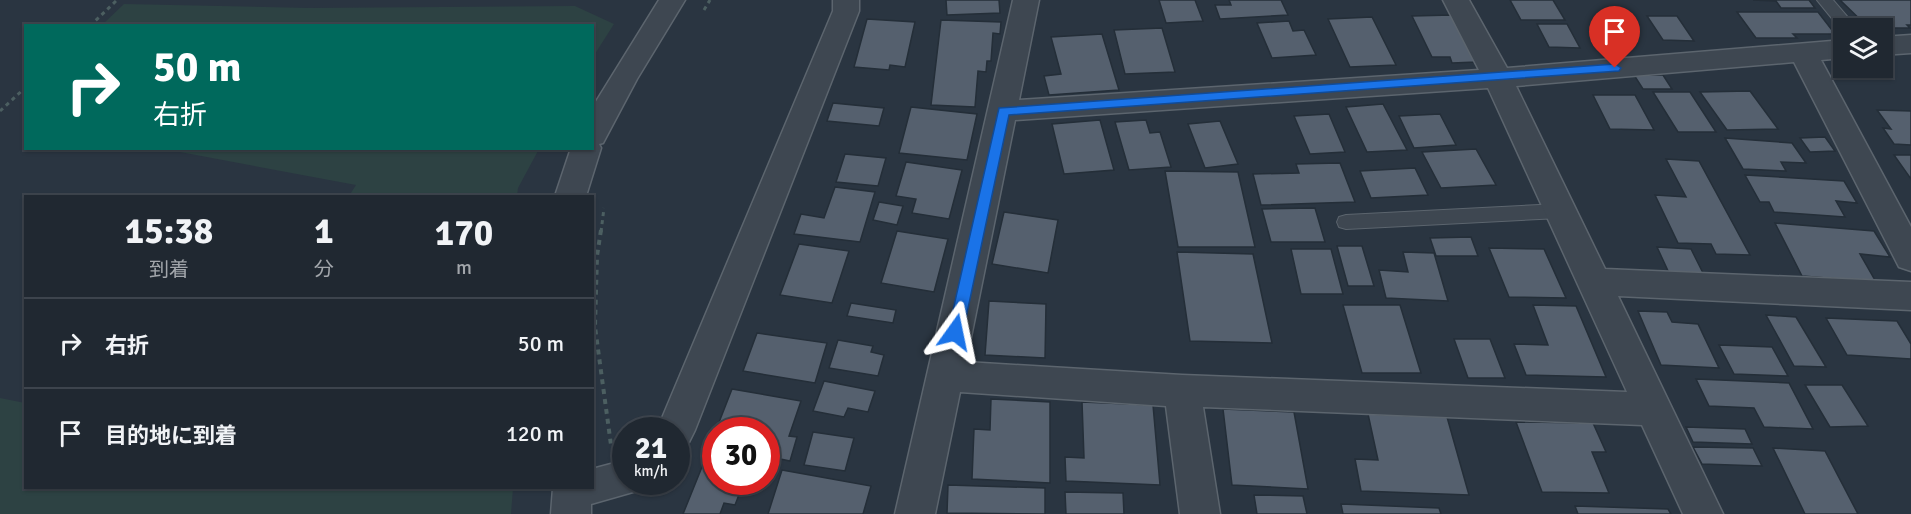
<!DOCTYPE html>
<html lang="ja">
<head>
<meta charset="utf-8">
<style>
  :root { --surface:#202831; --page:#283039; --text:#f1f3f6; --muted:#a2a6ab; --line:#3d444d }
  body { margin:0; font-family:Signika,"Noto Sans JP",sans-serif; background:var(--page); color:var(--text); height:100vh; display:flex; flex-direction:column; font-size:22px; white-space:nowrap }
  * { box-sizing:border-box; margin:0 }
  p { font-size:20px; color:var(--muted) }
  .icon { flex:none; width:33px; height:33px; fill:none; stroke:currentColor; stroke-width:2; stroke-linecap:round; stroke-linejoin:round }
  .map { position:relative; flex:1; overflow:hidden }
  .drawer { position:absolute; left:24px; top:195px; width:570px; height:294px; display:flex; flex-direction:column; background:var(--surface); border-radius:0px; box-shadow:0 2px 4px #0004,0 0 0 2px var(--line) }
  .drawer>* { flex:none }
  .guide { position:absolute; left:24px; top:24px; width:570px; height:126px; border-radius:0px; box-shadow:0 2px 4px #0004,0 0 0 2px var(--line); background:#00695c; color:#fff; overflow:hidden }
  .buttons { position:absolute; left:1833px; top:18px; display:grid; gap:12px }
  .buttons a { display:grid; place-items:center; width:60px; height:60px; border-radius:0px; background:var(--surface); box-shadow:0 2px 4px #0004,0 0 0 2px var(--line); font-size:30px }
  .speed { position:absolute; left:612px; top:417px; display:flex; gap:12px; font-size:30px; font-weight:700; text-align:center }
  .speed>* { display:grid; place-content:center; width:78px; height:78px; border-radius:50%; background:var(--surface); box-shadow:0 2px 4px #0004,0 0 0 2px var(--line); line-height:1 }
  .speed small { font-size:15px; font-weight:400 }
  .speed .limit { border:9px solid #d22; background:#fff; color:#111 }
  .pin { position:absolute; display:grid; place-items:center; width:51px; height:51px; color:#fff; margin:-62px -26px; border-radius:50% 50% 50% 0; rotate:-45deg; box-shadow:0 0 6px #0007 }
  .pin .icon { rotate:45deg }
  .me { position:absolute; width:66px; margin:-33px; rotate:12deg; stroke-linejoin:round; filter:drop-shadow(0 0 4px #0008) }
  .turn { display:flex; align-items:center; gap:21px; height:126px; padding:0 30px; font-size:27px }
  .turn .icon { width:78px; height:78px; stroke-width:2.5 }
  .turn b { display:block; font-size:42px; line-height:51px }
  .eta { display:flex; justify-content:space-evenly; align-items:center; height:102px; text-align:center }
  .eta b { font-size:36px; font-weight:700; line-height:42px }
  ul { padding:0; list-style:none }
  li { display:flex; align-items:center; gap:18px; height:90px; padding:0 30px; border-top:2px solid var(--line) }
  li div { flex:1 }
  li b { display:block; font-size:22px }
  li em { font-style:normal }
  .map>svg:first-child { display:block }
</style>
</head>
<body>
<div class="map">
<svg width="1911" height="514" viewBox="0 0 1911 514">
  <rect width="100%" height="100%" fill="#2a3541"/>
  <g fill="#2d4243">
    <path d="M124,4l185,4 266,-2 39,18 -21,33 -1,-31 -490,-1z"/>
    <path d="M164,149h375l-21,39 -1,8h-168l7,-11z"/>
    <path d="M0,398l25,5 1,85h487l-2,26h-511z"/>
  </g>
  <g fill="#55606e" stroke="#242e38" stroke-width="1.5">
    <path d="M946,0h53l1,13 -53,2z"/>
    <path d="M1159,0h36l8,21 -37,2z"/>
    <path d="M1229,0h52l7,15 -68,4 -5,-14h16z"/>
    <path d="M1510,0h43l12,20h-44z"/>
    <path d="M1753,0h56l6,8h-34l-5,-7z"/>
    <path d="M1840,0h71v25h-4l3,3h-41z"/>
    <path d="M1737,12h81l17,22h-42l4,4h-41z"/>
    <path d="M1452,15l24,47 -24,1 -2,-6h-18l-20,-41z"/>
    <path d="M1647,16h30l17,25 -31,-1z"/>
    <path d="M1372,17l24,48 -46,2 -22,-48z"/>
    <path d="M867,19l48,3 -10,45 -15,-2 -1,5 -35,-3z"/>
    <path d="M941,20l60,2 -1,12 -7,-1 -2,28h-4l-1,11 -8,-1 -3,36 -44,-2z"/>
    <path d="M1289,21l4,10 11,-1 12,25 -44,3 -15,-35z"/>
    <path d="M1537,24h30l13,24 -31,-1z"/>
    <path d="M1162,28l13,44 -50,2 -11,-44z"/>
    <path d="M1102,34l17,56 -70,5 -5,-19 17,-2 -10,-37z"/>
    <path d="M1634,75h29l9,14h-29z"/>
    <path d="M1750,91l28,38 -51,1 -27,-38z"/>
    <path d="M1653,92h37l26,40h-38z"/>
    <path d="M1593,95h42l19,35 -44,-1z"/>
    <path d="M833,103l51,5 -5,18 -52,-5z"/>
    <path d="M1383,104l24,46 -40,2 -21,-45z"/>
    <path d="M911,107l66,7 -10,46 -68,-7z"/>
    <path d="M1877,110l34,1v34l-17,-1 -11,-16 8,1z"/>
    <path d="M1329,114l16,38 -35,2 -16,-38z"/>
    <path d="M1440,114l16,31 -42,3 -15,-32z"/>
    <path d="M1100,120l14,50 -50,4 -12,-50z"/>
    <path d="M1146,120l4,13 10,-1 11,35 -42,3 -14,-48z"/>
    <path d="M1220,121l18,43 -33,4 -17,-44z"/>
    <path d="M1825,137l10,14 -25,1 -10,-14z"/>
    <path d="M1725,138l67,5 14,20 -25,-1 5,9 -43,-2z"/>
    <path d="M1476,149l20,36 -55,3 -19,-36z"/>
    <path d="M845,154l41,4 -8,28 -42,-4z"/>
    <path d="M1894,155h17v24z"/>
    <path d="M1666,159l33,2 51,94 -34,-1 -5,-10 -33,-1 -23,-48 31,2z"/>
    <path d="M906,162l56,8 -13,49 -37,-6 4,-14 -20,-3z"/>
    <path d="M1340,163l15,39 -94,3 -8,-31 46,-1 -3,-9z"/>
    <path d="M1415,168l13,27 -57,3 -11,-27z"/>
    <path d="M1165,171l73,1 17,75h-77z"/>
    <path d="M1745,175l99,6 13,22 -21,-2 9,16 -71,-5 -5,-10h-9z"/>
    <path d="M835,187l40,5 -15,50 -66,-8 7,-20 23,4z"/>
    <path d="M879,202l24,4 -6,19 -24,-5z"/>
    <path d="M1315,208l10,34h-54l-9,-33z"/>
    <path d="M1004,212l54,8 -10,53 -56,-9z"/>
    <path d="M1775,223l99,8 16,26 -30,-3 16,28 -74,-6z"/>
    <path d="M897,231l51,8 -14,53 -53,-9z"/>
    <path d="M1471,237l7,19h-42l-6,-18z"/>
    <path d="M799,244l50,7 -17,52 -52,-8z"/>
    <path d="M1337,246h25l12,40h-26z"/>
    <path d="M1657,247l34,2 13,26 -35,-2z"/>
    <path d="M1489,248l55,1 22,49 -57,-1z"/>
    <path d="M1291,249h40l12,45h-42z"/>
    <path d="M1177,252l76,2 19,89 -82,-2z"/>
    <path d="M1403,252l31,1 14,48 -62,-3 -7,-28 29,2z"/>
    <path d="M989,301l57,3 -1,54 -60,-3z"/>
    <path d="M851,303l45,7 -3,13 -46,-7z"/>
    <path d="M1343,305h57l21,68h-59z"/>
    <path d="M1533,305l43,1 30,71 -80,-2 -12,-31 34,1z"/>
    <path d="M1638,311l29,1 5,10 26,2 21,44 -58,-3z"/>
    <path d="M1766,315l30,2 30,50 -32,-1z"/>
    <path d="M1826,318l71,3 14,23v15l-64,-4z"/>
    <path d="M757,333l70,10 -12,40 -72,-12z"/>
    <path d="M1454,339h36l15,39h-37z"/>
    <path d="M838,340l35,6 -2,6 13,3 -6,21 -49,-8z"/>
    <path d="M1719,345l53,2 16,29 -54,-2z"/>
    <path d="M1696,379l93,4 24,46 -49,-2 -10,-19 -45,-2z"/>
    <path d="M824,381l51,10 -7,21 -20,-4 -4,9 -31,-6z"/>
    <path d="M1805,385h37l26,41 -38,1z"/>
    <path d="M732,389l69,12 -12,35 8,1 -7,24 -24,-5v-26h-50z"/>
    <path d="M991,399l59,3v81l-78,-4 2,-50 16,1z"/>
    <path d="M1082,402l71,3 7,80 -94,-4 -1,-24 19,1z"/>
    <path d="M1223,409l71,3 14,77 -76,-4z"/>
    <path d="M1368,414l79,3 22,78 -108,-4 -6,-32 23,1z"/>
    <path d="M1516,422l77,1 13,29h-14l17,41 -67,-1z"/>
    <path d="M1686,427l59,2 7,15 -59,-2z"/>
    <path d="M813,432l41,6 -9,33 -41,-6z"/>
    <path d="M1693,447l60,1 9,18 -60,-2z"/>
    <path d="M1773,448l52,3 33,63h-53z"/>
    <path d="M704,462l12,2v18h28l-9,23 -11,-2 -4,11h-37z"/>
    <path d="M782,470l89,16 -8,28h-95z"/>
    <path d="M948,485l97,3v26l-98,-1z"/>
    <path d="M1065,492l58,1 1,21h-58z"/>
    <path d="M1254,495l49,1 4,18h-50z"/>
    <path d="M1341,504l98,4 2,6h-98z"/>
    <path d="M1575,506l93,3 3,5h-93z"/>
  </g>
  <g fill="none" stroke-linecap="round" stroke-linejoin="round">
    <defs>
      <g id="lane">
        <path d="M1817,0h16l24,28h-13l-1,4z"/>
        <path d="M1560,204l7,2 2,5 -2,5 -7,2 -214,11 -7,-2 -2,-5 2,-5 7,-2z"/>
      </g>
      <g id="street">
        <path d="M659,0h26l-48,79 -34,64 -4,1 2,4 -15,48h-31l16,-48h21v-40z"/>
        <path d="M833,0h26v11l-164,419 -6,12 -13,4v-16h-19l176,-419z"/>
        <path d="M1013,0h26l-20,100 460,-30 -36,-70h26l38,68 337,-28v18l-23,2 90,167v44l-12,-4 -105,-205 -278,24 89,183 306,13v28l-293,-14 105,218h-40l-41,-89 -439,-18 17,107h-40l-14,-108 -206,-14 -25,122h-40zM1488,88l139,304 -445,-17 -216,-13 49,-242z"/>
        <path d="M1911,35v18l-29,2v-18z"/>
        <path d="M626,460v22h18l-4,8 -49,14v10h-40l2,-26h39v-19z"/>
      </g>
    </defs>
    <use href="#lane" stroke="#5c656e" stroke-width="2"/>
    <use href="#street" stroke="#5c656e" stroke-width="3"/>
    <g stroke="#4c5f61" stroke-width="3" stroke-dasharray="4 4" stroke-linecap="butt">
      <path d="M704,10l6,-10"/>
      <path d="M90,26l27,-26"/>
      <path d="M0,111l26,-24"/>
      <path d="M601,232l3,-24"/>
    </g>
    <path stroke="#4c5f61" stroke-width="4" stroke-dasharray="5 5" stroke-linecap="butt" d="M601,230l-4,26 -2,71 16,118"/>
    <use href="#lane" fill="#3e4751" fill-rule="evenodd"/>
    <use href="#street" fill="#3e4751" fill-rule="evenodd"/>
  </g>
  <path fill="#1a73e8" stroke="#114b97" stroke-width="1.5" d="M1615,64l6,4 -2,3 -610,44 -46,217 -3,4h-10l-2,-4 51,-224z"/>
</svg>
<div class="buttons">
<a><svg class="icon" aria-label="layers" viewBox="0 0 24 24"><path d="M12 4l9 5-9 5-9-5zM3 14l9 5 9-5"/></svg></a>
</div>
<div class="speed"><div>21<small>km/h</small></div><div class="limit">30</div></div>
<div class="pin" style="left:1615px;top:68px;background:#d93025"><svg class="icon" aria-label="arrive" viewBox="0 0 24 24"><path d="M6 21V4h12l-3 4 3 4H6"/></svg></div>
<svg class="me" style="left:955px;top:332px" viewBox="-20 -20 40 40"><path d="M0-17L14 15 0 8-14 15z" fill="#1a73e8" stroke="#fff" stroke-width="4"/></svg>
<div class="guide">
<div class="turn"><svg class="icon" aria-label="right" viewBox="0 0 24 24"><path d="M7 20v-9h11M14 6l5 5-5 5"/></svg><div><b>50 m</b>右折</div></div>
</div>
<section class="drawer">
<div class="eta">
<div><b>15:38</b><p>到着</p></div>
<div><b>1</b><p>分</p></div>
<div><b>170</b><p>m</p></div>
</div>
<ul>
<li><svg class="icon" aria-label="right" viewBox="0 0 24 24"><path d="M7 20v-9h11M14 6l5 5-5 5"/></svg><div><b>右折</b></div><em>50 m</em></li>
<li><svg class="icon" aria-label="arrive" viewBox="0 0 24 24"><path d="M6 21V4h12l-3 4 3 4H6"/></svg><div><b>目的地に到着</b></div><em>120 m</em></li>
</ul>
</section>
</div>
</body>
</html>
